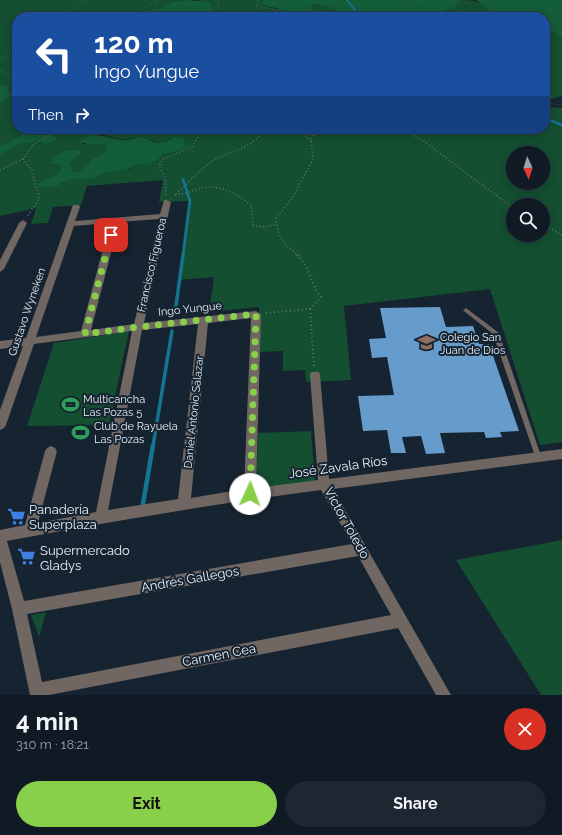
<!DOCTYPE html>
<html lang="en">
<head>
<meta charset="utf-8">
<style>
  :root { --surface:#101a24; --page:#1e2731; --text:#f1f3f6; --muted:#9ca1a6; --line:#303841; --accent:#89cf49 }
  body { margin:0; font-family:Raleway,sans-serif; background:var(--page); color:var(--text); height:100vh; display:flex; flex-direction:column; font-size:15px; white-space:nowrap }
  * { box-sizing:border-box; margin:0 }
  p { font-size:13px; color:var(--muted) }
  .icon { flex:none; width:22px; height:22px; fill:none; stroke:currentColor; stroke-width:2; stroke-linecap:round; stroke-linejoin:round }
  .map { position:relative; height:695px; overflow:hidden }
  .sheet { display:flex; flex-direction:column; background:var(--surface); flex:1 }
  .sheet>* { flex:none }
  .banner { position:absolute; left:12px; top:12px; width:538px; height:122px; border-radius:16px; box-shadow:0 2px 10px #0003,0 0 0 1px var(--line); background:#1a4fa0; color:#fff; overflow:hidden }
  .needle { width:26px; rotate:176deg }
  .buttons { position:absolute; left:506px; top:146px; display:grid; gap:8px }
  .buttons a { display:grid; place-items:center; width:44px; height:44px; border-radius:50%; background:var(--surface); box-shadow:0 2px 10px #0003,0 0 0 1px var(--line); font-size:20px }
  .pin { position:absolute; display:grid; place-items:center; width:34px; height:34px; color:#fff; margin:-17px; border-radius:8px; box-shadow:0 2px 6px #0006 }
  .me { position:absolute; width:44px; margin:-22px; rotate:2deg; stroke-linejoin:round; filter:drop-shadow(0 0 3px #0008) }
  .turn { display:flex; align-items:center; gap:14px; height:84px; padding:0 16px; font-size:18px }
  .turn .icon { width:52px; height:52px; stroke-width:2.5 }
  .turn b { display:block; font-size:28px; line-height:34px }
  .then { display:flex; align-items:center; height:38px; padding:0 16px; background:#0003; gap:8px; font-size:15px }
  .round { display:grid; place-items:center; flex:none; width:42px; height:42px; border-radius:21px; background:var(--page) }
  .headline { display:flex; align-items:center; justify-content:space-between; height:68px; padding:0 16px }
  h1 { font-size:24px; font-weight:700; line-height:30px }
  .primary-button { display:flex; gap:8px; margin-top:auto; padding:8px 16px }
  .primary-button a { flex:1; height:46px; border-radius:24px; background:var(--accent); color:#111; font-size:16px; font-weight:700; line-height:46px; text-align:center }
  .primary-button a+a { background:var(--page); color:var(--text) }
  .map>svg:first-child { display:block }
</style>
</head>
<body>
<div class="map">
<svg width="562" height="695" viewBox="0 0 562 695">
  <rect width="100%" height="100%" fill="#162330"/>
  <g fill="#134f30" fill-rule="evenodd">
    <path d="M0,0h188l-16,2 -11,6 -14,2 -5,2 -5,5h-120v112h12l-12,9 -17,8v-42l11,-8 1,-3 -4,-3v-4h-8z"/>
    <path d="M197,0h66l-1,5 14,4 36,4 4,-1 -5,-6c11,-6 26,3 34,11h-144l5,-1 7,-8 -8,-6z"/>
    <path d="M458,0c20,0 24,1 37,17h-55z"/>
    <path d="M545,27l17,11v58l-17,5z"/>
    <path d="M545,107l17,1v334l-22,3 -50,-156 -146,17 7,74 -45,2 -1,-12 -22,1v-20l-23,1 -1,-45 -50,5 5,-35 -36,3 10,-79 -29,1 4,-22 -76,6 -6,19 -28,2 -5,16 -17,1 5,-16 -36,8v-59c11,-12 25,-15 41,-16l3,3 8,-1 3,-8 -10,-4 2,-2h498zM91,135h13l19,5 11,-2 15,1 10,4h5l5,-4 15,10 -22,6 -18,9 -9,1 -5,4 -27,4 -34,7 -6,4 -24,-1 17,-7 4,-4 1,-5 -7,-2 26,-11 -10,9 2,8 6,1 6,-4 8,-9 14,-8 2,-7h-26l2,-6zM513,153h30v30h-30zM513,205h30v30h-30z"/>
    <path d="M129,331l-20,94 -82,1 27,-83z"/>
    <path d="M311,431l4,50 -59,8 2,-56z"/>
    <path d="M562,540v155h-21l-85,-135z"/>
    <path d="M46,612l-7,25 -8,-22z"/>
  </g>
  <g fill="#145d39">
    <path d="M188,0l20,2 5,5 -3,7 -9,3h-64l5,-5 5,-2 14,-2 11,-6z"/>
    <path d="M263,0h195l-1,6 -12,5 -5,6h-95c-9,-8 -18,-13 -31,-13l-3,2 5,6c-13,4 -40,-4 -54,-7z"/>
    <path d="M476,0h86v38l-17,-11v-10h-50l-7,-8z"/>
    <path d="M0,86h8v4l4,5 -12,9z"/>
    <path d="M29,129h18l-1,2 11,6c-2,6 -7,7 -13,7l-3,-3c-16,1 -31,5 -41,16v-11l17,-8z"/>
    <path d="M91,135c12,0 20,3 31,5 8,1 15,-4 22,-2 5,1 10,5 15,5 9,1 16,-12 26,-4l-1,6 2,2 -2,2 -22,6 -6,6 -8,3 -12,1 -10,5 -23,3 -9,5 -21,1 -19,8h-15l-2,-2c6,-7 17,-7 23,-13l1,-5 -9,-4 1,-5c8,-6 17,-9 27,-8v4l-10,9 2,8 6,1 6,-4 8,-9 14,-8 1,-7h-20l-7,-2 4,-4z"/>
  </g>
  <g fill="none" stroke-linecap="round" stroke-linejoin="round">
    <path stroke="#137591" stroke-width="2" d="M347,0l13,17"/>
    <g stroke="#137591" stroke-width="2.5">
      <path d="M545,118l17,7"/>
      <path d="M183,256l7,-55 -7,-22"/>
    </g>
    <g stroke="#137591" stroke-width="3.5">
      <path d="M175,313l8,-58"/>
      <path d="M153,446l19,-115"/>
    </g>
    <path stroke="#137591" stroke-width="4.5" d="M143,504l10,-59"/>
  </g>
  <path fill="#659ccc" d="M440,307l6,20 27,-1 6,18h10l30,87 -19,1 2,5 -16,1 -2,-6 -44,1 5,20 -19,1 -5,-18 -19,1 4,16h-15l-4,-23 -24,1 -5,-35 36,-1 -7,-38 -15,1 -3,-19 17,-1 -6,-30z"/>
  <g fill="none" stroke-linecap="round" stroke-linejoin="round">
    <g stroke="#65707c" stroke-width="1" stroke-dasharray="0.5 1.5" stroke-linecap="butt">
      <path d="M219,0l-1,8 7,9"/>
      <path d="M258,0l-2,8 4,9"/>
      <path d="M458,0l7,17"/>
      <path d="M257,6l27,5v6"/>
      <path d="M65,17l19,-17"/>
      <path d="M129,17l26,-15"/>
      <path d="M154,17l2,-17"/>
      <path d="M200,17l18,-11"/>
      <path d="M405,17l12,-17"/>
      <path d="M0,59l17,-8"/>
      <path d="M0,71l17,4"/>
      <path d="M545,90l7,7"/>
      <path d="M545,98l7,-1"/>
      <path d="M545,103l17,2"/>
    </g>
    <g stroke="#65707c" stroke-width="1.5" stroke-dasharray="1 2.5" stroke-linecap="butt">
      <path d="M297,129l14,12"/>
      <path d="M402,129l20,11 91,68"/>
      <path d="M23,159l10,13 1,9 5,13 -1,6 -11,17"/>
      <path d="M0,170l23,-11 11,-15 27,-15"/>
      <path d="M176,194c11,-10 22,-23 35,-32 18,-12 42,-12 54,-33"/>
      <path d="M166,195l-1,-17 -6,-12 4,-7 29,-12 11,-18"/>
      <path d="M175,195c10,-1 18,-5 27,-7 18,-4 35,6 49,17l2,20 10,2 14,-3"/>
      <path d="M543,224l19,11"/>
      <path d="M299,256c-16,-13 -21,-17 -23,-38l17,-21 20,-38 -2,-18 5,-12"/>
    </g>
    <g stroke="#65707c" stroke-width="2" stroke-dasharray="1 3" stroke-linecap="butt">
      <path d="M297,255c13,11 13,29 24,42l-11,12"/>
      <path d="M310,309l4,58"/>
      <path d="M266,313l44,-4"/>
    </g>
    <path fill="#706662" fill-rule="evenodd" d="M466,308l33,25 42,123 -1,2 -2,1 -2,-1 -1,-2 -42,-122 -29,-23 -1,-1z"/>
    <g fill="#706662" fill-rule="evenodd">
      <path d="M164,200h3l4,2 -27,121 112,-12 5,3 -5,174 62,-8 -8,-105 1,-3h8l1,3 9,104 233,-30v10l-229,30 118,206h-15l-38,-67 -349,67h-19l-18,-86 -12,-47v-32l25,-5 20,-74 2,-3 4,-2 4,2 2,3 -19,72 58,-11 36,-181 -98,13 -28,81 -2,3 -4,2v-20l23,-64 -23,3v-8l26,-3 47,-133h6l1,2 -5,14 85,-7zM159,219l-25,105 -43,6 28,-108zM110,223l-29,108 -45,6 38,-111zM251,318l-7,171 -53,9 17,-175zM198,324l-20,175 -70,11 34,-180zM321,490l31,54 -328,57 -17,-60c104,-20 209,-37 314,-51zM358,556l33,59 -349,67 -15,-68z"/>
      <path d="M23,220l4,3 -23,46 -4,3v-12l19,-37z"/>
    </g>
  </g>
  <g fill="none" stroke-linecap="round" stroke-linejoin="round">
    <path stroke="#89cf49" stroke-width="7" stroke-dasharray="0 12.6" d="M111,235l-26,99 53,-7 118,-13 -6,180"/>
  </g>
  <defs>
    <symbol id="school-bare" viewBox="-9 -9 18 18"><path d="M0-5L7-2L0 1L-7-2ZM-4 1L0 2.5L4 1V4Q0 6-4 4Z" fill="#8d6e63" stroke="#162330" stroke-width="2.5" paint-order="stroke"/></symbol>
    <symbol id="stadium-bare" viewBox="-9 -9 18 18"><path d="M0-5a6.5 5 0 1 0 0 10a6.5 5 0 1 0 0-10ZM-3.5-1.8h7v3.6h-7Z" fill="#2e9e5b" stroke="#162330" stroke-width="2.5" paint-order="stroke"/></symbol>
    <symbol id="supermarket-bare" viewBox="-9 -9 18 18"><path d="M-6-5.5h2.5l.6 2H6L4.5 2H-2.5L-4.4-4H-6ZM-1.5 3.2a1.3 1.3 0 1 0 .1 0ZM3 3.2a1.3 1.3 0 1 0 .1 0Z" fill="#3f7fe0" stroke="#162330" stroke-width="2.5" paint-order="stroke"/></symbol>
  </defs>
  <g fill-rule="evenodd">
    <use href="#school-bare" x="414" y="330" width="25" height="25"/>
    <use href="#stadium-bare" x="58" y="392" width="25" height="25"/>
    <use href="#stadium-bare" x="68" y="420" width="25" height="25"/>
    <use href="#supermarket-bare" x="4" y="504" width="25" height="25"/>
    <use href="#supermarket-bare" x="14" y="544" width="25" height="25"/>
  </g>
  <g text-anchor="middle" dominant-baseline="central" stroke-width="4" stroke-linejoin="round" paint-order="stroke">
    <g font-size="11" fill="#e7f0f9" stroke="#162330">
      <text transform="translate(152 265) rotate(-77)">Francisco Figueroa</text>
      <text transform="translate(190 309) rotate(-6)">Ingo Yungue</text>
      <text transform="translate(27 312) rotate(-71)">Gustavo Wyneken</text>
      <text transform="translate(194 412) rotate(-84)">Daniel Antonio Salazar</text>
    </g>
    <g font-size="11" fill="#e7f0f9" stroke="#162330" text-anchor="start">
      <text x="440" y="337">Colegio San<tspan x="440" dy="13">Juan de Dios</tspan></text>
      <text x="83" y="399">Multicancha<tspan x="83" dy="13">Las Pozas 5</tspan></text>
      <text x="94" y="426">Club de Rayuela<tspan x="94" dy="13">Las Pozas</tspan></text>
    </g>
    <g font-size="13" fill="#e7f0f9" stroke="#162330">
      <text transform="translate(338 467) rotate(-8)">José Zavala Ríos</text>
      <text transform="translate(347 523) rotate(61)">Víctor Toledo</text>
      <text transform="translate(190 579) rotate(-10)">Andrés Gallegos</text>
      <text transform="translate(219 655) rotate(-11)">Carmen Cea</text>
    </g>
    <g font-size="13" fill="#e7f0f9" stroke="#162330" text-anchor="start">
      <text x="29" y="509">Panadería<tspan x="29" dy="15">Superplaza</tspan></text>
      <text x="40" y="550">Supermercado<tspan x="40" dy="15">Gladys</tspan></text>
    </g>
  </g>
</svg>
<div class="buttons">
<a><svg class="needle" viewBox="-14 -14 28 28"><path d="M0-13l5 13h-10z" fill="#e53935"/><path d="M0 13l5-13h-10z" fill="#9ca1a6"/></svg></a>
<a><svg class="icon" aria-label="search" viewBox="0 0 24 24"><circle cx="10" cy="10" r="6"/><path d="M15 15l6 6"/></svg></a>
</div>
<div class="pin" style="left:111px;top:235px;background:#d93025"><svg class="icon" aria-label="arrive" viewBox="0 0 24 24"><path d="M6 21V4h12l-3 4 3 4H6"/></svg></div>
<svg class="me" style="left:250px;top:494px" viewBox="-20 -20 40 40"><circle r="19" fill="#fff"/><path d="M0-13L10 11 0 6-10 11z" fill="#89cf49"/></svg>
<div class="banner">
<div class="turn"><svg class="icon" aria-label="left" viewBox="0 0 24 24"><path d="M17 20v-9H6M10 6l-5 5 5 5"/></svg><div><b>120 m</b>Ingo Yungue</div></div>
<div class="then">Then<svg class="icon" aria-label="right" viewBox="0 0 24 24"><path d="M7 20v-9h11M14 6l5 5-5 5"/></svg></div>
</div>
</div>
<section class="sheet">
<div class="headline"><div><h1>4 min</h1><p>310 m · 18:21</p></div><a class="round" style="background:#d93025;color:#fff"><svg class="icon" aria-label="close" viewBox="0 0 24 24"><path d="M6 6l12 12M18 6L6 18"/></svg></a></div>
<div class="primary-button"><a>Exit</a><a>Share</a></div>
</section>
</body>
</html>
